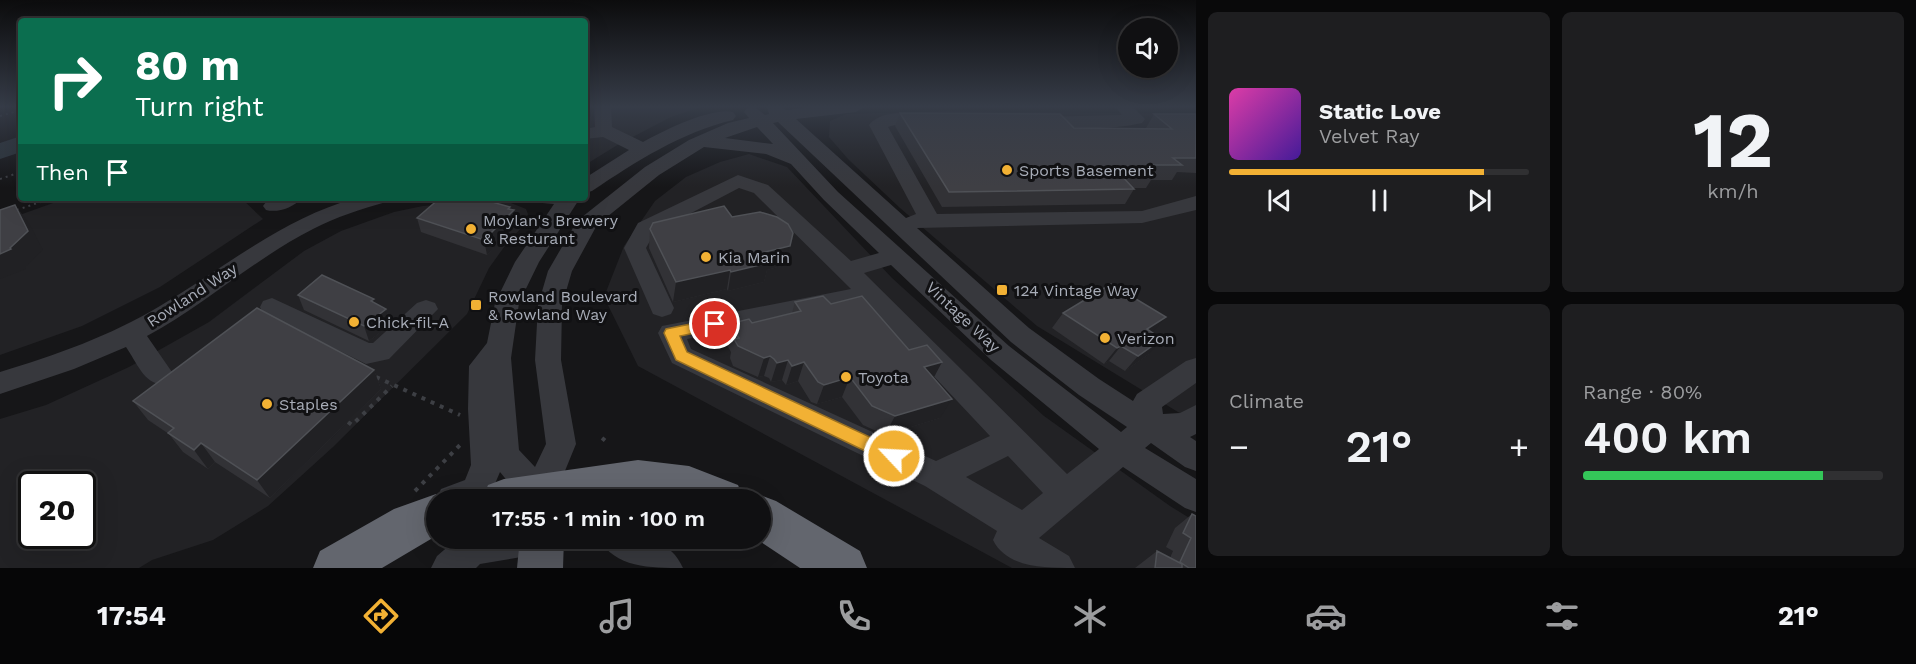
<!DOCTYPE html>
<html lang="en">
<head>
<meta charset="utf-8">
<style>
  body { margin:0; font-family:"Work Sans",sans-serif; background:#1e1e20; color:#f1f3f6; height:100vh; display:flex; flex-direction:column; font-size:22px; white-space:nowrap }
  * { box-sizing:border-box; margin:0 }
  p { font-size:20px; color:#9c9d9f }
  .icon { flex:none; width:33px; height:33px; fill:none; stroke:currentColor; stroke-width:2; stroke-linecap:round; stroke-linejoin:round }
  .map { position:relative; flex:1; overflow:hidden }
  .drawer { display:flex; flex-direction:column; gap:12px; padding:12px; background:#09090a; width:720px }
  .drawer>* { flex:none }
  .top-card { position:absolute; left:18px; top:18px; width:570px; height:183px; border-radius:6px; box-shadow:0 6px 24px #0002,0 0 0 2px #303032; background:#0b6e4f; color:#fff; overflow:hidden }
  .controls { position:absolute; left:1118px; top:18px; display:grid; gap:12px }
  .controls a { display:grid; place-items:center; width:60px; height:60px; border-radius:50%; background:#101012; box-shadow:0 6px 24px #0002,0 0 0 2px #303032; font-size:30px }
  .speed { position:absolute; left:18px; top:471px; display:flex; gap:12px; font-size:30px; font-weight:700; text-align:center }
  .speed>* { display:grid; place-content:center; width:78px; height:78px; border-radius:50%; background:#101012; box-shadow:0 6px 24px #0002,0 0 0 2px #303032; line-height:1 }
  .speed .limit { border:3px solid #111; border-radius:9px; background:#fff; color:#111 }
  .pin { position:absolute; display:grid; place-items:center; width:51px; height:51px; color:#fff; margin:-26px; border:3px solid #fff; border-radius:50%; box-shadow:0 2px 6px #0007 }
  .me { position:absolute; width:66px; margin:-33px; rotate:295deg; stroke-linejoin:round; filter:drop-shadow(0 0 4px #0008) }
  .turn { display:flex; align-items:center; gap:21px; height:126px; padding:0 18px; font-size:27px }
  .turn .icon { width:78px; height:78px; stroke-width:2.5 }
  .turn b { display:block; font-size:42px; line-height:51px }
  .then { display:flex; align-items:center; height:57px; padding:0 18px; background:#0003; gap:12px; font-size:22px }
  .big { font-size:45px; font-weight:600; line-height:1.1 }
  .drawer .widget { flex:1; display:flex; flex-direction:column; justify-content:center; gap:9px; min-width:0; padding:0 21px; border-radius:9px; background:#1e1e20 }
  .drawer .dial { align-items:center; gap:0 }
  .dial b { font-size:78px; line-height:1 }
  .song { display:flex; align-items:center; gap:18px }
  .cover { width:72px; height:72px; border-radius:9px; background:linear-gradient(135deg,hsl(320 70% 55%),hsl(260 70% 35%)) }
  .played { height:6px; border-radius:3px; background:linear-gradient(90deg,#f2b134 85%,#303032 85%) }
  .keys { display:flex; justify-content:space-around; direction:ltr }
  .heat { display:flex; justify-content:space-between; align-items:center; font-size:33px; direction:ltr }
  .charge { height:9px; border-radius:4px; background:linear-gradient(90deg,#34c759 80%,#303032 0) }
  .drawer .tiles { flex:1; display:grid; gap:12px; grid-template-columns:repeat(2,1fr) }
  .trip { position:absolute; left:426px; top:489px; width:345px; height:60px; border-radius:30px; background:#101012; box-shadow:0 6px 24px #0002,0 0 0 2px #303032; font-weight:600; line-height:60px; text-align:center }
  .menu { display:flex; height:96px; justify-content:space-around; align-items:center; background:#060607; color:#9c9d9f }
  .menu .icon { width:42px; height:42px }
  .menu .current { color:#f2b134 }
  .menu b { font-size:27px; color:#f1f3f6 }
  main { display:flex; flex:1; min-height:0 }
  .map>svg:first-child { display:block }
  .built { fill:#222225; fill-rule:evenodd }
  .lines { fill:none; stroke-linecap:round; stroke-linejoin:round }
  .river { fill:#2c353c; fill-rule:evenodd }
  .path-far1 { stroke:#3d3f44; stroke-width:2; stroke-dasharray:2 4; stroke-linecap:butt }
  .path { stroke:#3d3f44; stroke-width:4; stroke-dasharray:4 6; stroke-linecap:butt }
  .minor { fill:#37383d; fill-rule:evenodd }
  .major { fill:#53555c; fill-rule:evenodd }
  .highway { fill:#63666e; fill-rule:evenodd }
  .wall { fill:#323236 }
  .shaded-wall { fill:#212124 }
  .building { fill:#3f3f44; stroke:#4f5156; stroke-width:1.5 }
  .route { fill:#f2b134; stroke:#9d7322; stroke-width:1.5 }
  .poi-dot { fill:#f2b134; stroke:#111113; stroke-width:2 }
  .labels { text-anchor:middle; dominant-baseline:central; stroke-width:6; stroke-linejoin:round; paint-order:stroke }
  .poi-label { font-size:16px; fill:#a8adb8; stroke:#111113; text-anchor:start }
  .street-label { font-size:16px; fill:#a8adb8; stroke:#111113 }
</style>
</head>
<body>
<main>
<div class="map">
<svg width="1196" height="568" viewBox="0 0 1196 568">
  <rect width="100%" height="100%" fill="#161618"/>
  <path class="built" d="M593 107H701L671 117 619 144 585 165V117H590Z
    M946 111 1196 114V423L1037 326 900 208 848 159 829 137 830 121 846 114Z
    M749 154 787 167 892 278 1044 416 1170 506 1196 522V568H1012L638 366 604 297 624 246 655 201 686 177 720 162Z
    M67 198H241L263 219 160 287 82 326 0 355V222Z
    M463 203H511L526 209 528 214 525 224 507 243 489 268 467 314 333 447 268 506 213 540 152 560 139 568H0V419L46 405 129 367 209 322 304 251 341 231 394 212 423 206ZM32 484H82V536H32Z"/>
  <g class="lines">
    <path class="river" d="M21 136V152L0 159V143Z"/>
    <path class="path-far1" d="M0 116 21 110
      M0 179 21 172
      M17 210 52 198"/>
    <path class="path" d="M376 377 460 415
      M348 422 352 425 392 386
      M602 438 609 444
      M415 491 461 444"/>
    <path class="minor" d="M594 107H611L612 127 643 142C663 131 711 107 733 112L736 116 733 120C680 133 637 161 592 191L585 193V178L629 150 603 137 585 139V129L595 127Z
      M755 107 765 115 769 114 767 107H782L786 110 810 107H864L856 112 796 119 906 218 916 214 869 125C882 108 912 114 931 115L937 116 940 120 937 124C921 128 903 121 888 127L937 214 1142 211 1196 196V210L1142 223 917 228 1029 328 1099 379 1133 401 1137 394 1186 361 1196 358V383L1162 407 1163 414 1180 413 1196 405V434L1190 437 1196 441V471L1185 467 1151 443 1145 448 1196 479V512L1185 508 1123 467 1039 538 1069 556 1075 568C1044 568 1007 568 993 540L997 531 925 486 672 363 658 333 662 326 851 289 754 193 739 188 655 232 646 248 674 308 671 314 662 317 653 314 624 248 638 223 738 175 768 185 851 261 879 253 824 200 791 164 766 154 704 147 659 175 597 225 572 271 562 305 561 360 576 444 553 500H523L500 472 488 500H436V502V500L441 489 465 480 471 465 468 409 469 366 487 343 495 303 515 262 554 204 531 202 528 198H580L539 262 519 303 511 358 519 450 535 467 546 444 535 360 538 305 548 271 577 221 645 167 689 140 728 123 749 118 744 112 747 108ZM778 122 1011 342 1079 395 1127 427 1121 432 1009 346 838 192 773 123ZM757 127 773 144 725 138ZM891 265 991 360 1099 449 1067 474 864 273ZM865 303 990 436 936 461 691 349 687 339ZM1008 456 1043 493 1022 510 966 477Z
      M1115 107H1133L1145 119 1142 123C1109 131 1071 127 1037 127L1031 126 1028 122 1031 118 1037 117 1122 115Z
      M274 198H301C294 208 277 213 266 210L263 206 266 202Z
      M356 198H389L386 202C361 209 336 217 313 229 254 259 205 305 147 336L174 375 170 383C146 390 138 364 126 347L74 369 0 394V372C56 355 110 336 160 306 226 267 281 219 356 198Z
      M272 298 369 343H373L417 303 426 300 435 303 438 309 389 359 366 364 263 313 260 307 263 301Z
      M458 538H556L551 550 539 554 480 564 476 568H431L437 556Z
      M599 538C631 538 668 533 683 568 651 568 614 568 599 538Z"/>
    <path class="major" d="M520 538H564L563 568H517Z"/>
    <path class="highway" d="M638 460 689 466 738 485 744 500H482L488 485 504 479Z
      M436 494 451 500H436V536L382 568H313L320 551 394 509Z
      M760 495 776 501 860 551 867 568H800L755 538H760V500H747Z"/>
  </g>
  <path class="wall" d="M900 113 1074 128 1147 129 1146 128 1154 114H1196V173L1177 172 1172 180H1151L1146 188H1133L1134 189 1125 204 942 207 895 126Z
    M510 207 515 225 487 255 421 232 417 218Z
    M732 217 785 265 767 270 764 282 728 291 727 289 673 302 649 248 650 229Z
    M298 295 375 303 386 309 391 324 369 341 304 310Z
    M795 302 831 304 909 350 942 362 933 378 940 418 885 435 863 425 842 397 817 404 811 402 798 381 786 385 782 380 771 382 769 378 764 376 758 377 733 366 730 358 731 352 726 343 729 324 752 323 792 313Z
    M1063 313 1153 332H1152L1149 354 1125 371 1109 361 1104 364 1052 328Z
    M374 370 381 389 270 498 215 462 208 469 183 452 169 434 148 420 133 401Z
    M1192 514 1196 568H1135L1157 551 1170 558 1173 551 1166 547 1175 528Z"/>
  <path class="shaded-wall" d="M15 205 29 223 43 250 25 267 26 269 0 279V254Z
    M510 207V214L514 210 515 225 487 255 484 240Z
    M793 233 785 265 767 270 764 282 728 291 731 272Z
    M730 270 727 289 673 302 676 282Z
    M374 299 379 314 386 309 391 324 369 341 364 326 371 301Z
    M1166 317 1153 332 1134 345 1147 329Z
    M1162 339 1149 354 1125 371 1138 356Z
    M1121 346 1109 361 1104 364 1117 348Z
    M770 356 764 376 758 377 764 358Z
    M788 360 782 380 771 382 777 363Z
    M804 362 798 381 786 385 792 366Z
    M942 362 932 381 924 367Z
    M374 370 381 389 270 498 257 480Z
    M850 377 842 397 817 404 824 385Z
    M952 399 940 418 885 435 895 416Z
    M201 443 215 462 208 469 194 450Z"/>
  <path class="building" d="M900 113 1060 114 1074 128 1172 129 1154 114H1196V158H1173L1182 165H1147L1155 173H1119L1134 189 949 192Z
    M440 198H478L510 207 508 209 514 210 484 240 417 218Z
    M15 205 28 231 10 248 11 249 0 254V210Z
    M724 206 732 217 760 212 777 217 788 224 793 233 790 246 761 253 768 263 731 272 730 270 676 282 650 229 653 223Z
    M322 275 374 299 371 301 386 309 364 326 298 295Z
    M1111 284 1166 317 1147 329 1162 339 1138 356 1121 346 1117 348 1063 313Z
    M823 296 831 304 862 296 909 350 927 345 942 362 924 367 952 399 895 416 872 406 850 377 824 385 818 382 804 362 792 366 788 360 777 363 774 359 770 356 764 358 738 346 734 339 739 338 729 324 749 319 752 323 801 311 795 302Z
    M257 308 374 370 257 480 201 443 194 450 168 433 174 428 133 401Z
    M1192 514 1196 516V568H1189L1180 562 1191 538 1183 533Z
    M1157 551 1182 564V568H1155Z"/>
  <linearGradient id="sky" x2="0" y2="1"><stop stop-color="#0c0c0d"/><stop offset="0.57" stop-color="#363c48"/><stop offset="1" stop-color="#363c48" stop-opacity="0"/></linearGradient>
  <rect width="1196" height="187" fill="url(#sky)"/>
  <path class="route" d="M715 319 720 320 722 324 720 328 680 336 687 352 900 451 903 456 900 462 894 464 888 462 676 360 664 333 666 329Z"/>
  <g class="poi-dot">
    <circle cx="1007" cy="170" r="6"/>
    <circle cx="471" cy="229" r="6"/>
    <circle cx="706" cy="257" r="6"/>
    <rect x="996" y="284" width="12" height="12" rx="3"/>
    <rect x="470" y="299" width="12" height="12" rx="3"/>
    <circle cx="354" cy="322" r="6"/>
    <circle cx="1105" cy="338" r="6"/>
    <circle cx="846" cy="377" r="6"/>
    <circle cx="267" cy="404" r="6"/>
  </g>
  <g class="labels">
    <g class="poi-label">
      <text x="1019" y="170">Sports Basement</text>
      <text x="483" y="220">Moylan's Brewery<tspan x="483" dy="18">&amp; Resturant</tspan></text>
      <text x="718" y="257">Kia Marin</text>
      <text x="1014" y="290">124 Vintage Way</text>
      <text x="488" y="296">Rowland Boulevard<tspan x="488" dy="18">&amp; Rowland Way</tspan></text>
      <text x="366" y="322">Chick-fil-A</text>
      <text x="1117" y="338">Verizon</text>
      <text x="858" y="377">Toyota</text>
      <text x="279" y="404">Staples</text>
    </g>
    <g class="street-label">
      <text transform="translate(192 295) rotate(-33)">Rowland Way</text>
      <text transform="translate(963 317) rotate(43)">Vintage Way</text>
    </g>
  </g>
</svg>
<div class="controls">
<a><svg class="icon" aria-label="sound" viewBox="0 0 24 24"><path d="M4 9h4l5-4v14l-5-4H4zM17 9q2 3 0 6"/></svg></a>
</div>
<div class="speed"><div class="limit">20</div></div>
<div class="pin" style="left:715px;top:324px;background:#d93025"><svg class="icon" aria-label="arrive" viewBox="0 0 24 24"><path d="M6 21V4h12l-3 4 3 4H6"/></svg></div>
<svg class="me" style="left:894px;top:456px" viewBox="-20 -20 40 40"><circle r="17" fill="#f2b134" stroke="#fff" stroke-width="3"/><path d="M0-11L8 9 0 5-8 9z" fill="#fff"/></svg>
<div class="trip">17:55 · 1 min · 100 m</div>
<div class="top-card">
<div class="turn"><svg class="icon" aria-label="right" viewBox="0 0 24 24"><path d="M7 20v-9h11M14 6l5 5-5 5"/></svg><div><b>80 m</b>Turn right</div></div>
<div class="then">Then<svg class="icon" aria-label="arrive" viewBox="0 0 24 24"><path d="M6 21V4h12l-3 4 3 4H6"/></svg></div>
</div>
</div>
<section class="drawer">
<div class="tiles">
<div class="widget">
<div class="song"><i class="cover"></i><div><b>Static Love</b><p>Velvet Ray</p></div></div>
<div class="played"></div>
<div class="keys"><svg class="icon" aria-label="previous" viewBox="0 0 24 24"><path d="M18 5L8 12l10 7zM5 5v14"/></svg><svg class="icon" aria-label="pause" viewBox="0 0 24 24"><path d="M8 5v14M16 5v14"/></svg><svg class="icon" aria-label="next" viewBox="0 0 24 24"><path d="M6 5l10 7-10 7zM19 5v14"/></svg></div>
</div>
<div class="widget dial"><b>12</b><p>km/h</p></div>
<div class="widget"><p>Climate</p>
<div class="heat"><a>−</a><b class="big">21°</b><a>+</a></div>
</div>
<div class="widget"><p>Range · 80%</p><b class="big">400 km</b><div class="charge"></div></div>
</div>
</section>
</main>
<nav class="menu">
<b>17:54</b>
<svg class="icon current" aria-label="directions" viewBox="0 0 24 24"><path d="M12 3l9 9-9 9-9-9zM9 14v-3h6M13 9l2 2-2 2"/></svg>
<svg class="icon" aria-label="music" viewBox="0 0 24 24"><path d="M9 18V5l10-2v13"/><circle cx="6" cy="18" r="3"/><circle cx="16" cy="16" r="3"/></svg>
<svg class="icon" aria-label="phone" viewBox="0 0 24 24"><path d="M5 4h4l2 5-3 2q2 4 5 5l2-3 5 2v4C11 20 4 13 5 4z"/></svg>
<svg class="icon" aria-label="climate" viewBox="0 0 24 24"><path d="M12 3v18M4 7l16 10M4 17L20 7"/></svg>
<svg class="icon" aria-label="car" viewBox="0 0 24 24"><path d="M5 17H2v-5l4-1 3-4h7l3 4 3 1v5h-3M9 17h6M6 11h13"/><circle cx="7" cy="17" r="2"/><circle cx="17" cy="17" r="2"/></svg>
<svg class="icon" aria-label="filters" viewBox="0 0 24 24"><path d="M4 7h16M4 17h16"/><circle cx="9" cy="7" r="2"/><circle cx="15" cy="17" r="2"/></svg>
<b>21°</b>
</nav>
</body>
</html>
